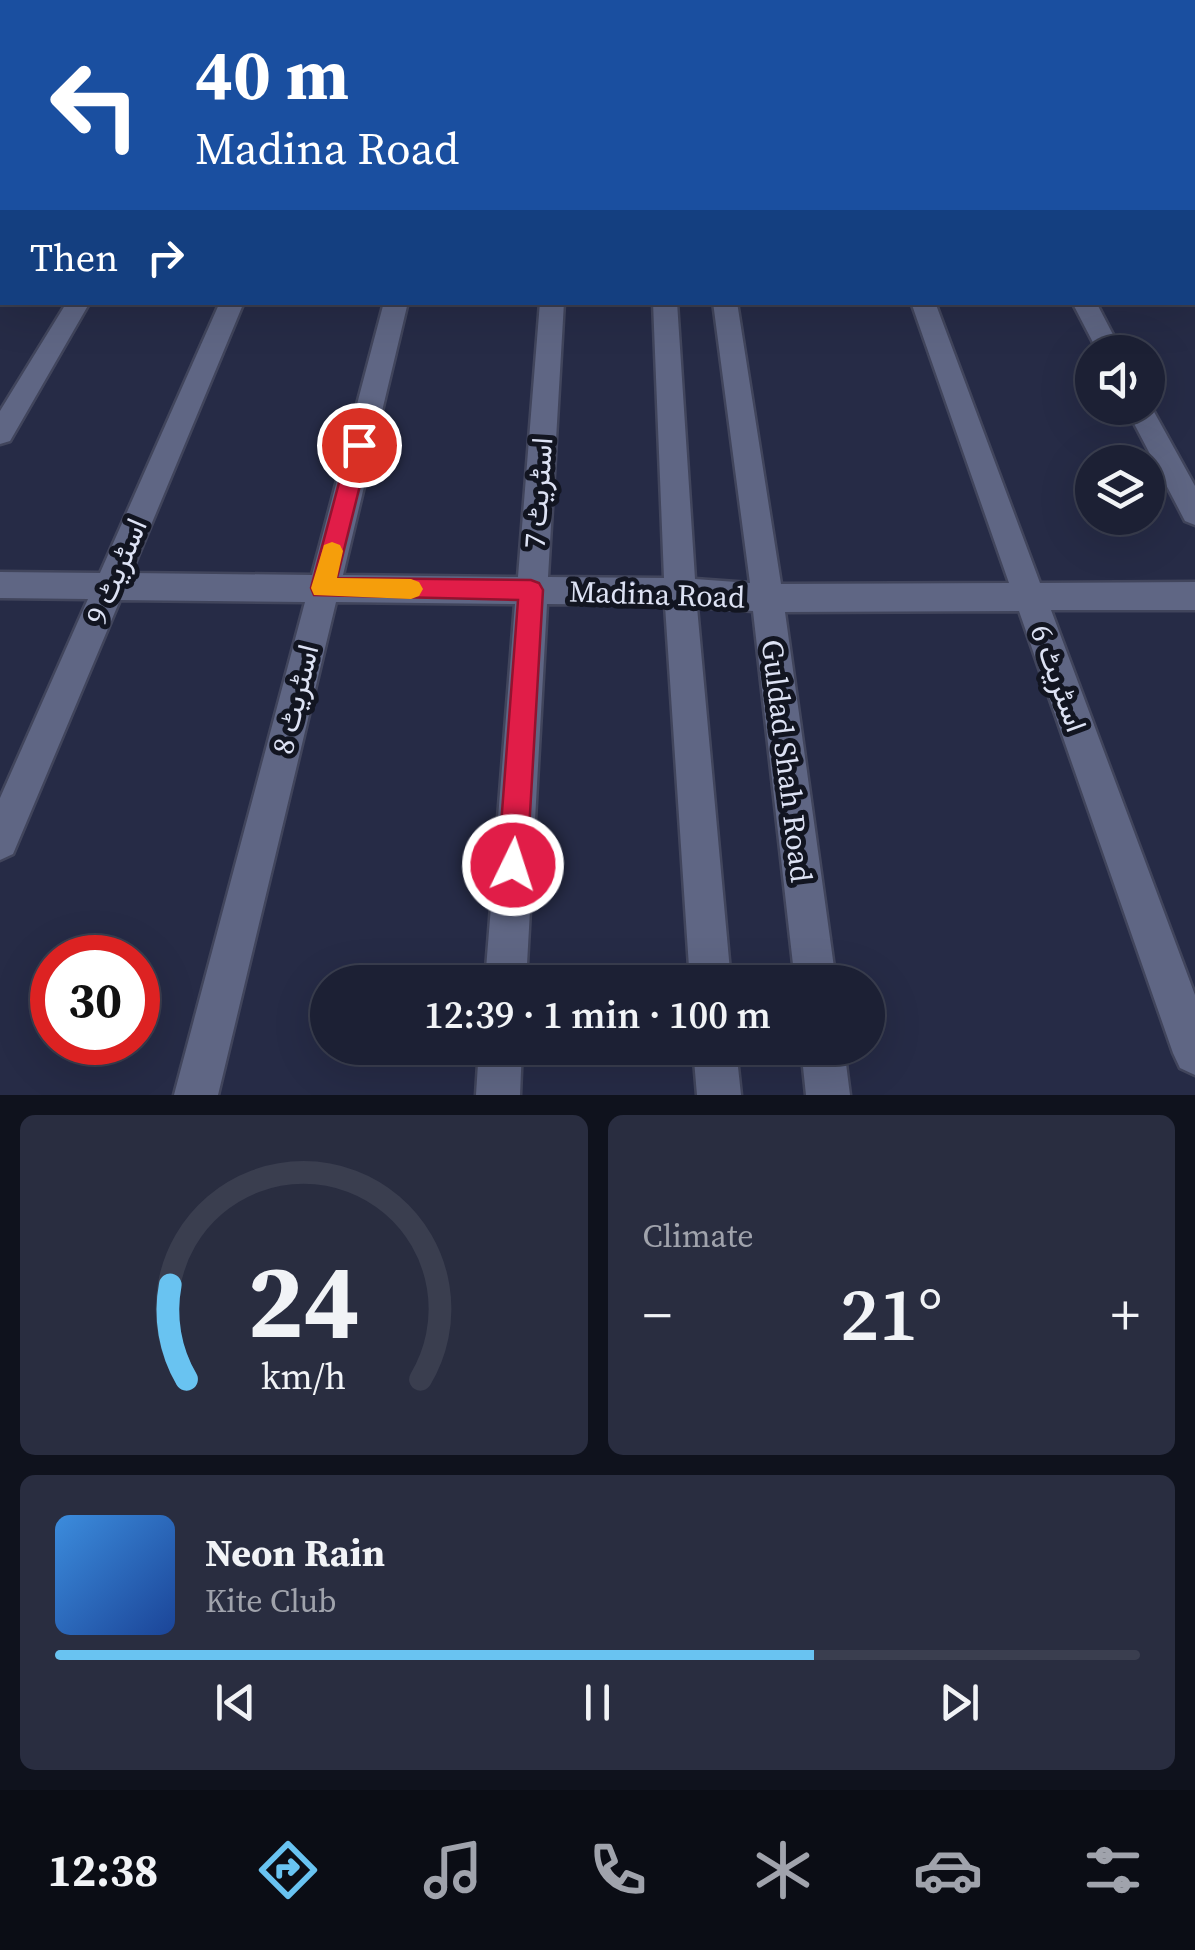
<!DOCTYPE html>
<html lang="en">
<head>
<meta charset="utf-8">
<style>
  body { margin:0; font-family:"Source Serif 4",Vazirmatn,serif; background:#292d40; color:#f1f3f6; height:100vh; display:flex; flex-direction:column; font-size:38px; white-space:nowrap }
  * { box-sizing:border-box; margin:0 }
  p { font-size:32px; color:#a0a3ac }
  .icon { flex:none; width:55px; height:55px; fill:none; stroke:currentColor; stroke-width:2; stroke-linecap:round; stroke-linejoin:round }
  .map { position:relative; height:1095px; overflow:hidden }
  .details { display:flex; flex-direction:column; gap:20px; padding:20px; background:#0f121d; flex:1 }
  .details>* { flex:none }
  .banner { position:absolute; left:0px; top:0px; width:1195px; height:305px; box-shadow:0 10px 40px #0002,0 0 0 2px #3a3e4f; background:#1a4fa0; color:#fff; overflow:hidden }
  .tools { position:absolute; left:1075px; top:335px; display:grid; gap:20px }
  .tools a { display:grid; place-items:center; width:90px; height:90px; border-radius:50%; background:#1c2034; box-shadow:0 10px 40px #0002,0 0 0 2px #3a3e4f; font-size:50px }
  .speed { position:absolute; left:30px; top:935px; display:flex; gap:20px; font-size:50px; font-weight:700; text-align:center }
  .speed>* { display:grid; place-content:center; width:130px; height:130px; border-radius:50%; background:#1c2034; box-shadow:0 10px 40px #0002,0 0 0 2px #3a3e4f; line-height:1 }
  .speed .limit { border:15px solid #d22; background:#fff; color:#111 }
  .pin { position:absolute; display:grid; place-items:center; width:85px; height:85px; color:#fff; margin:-42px; border:5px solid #fff; border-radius:50%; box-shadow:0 2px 10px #0007 }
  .me { position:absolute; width:110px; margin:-55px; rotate:4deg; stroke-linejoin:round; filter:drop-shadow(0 0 8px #0008) }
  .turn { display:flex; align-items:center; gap:35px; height:210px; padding:0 30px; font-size:45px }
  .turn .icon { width:130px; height:130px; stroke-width:2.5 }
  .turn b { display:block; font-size:70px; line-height:85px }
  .then { display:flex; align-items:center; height:95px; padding:0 30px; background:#0003; gap:20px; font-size:38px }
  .big { font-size:75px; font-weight:600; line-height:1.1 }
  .details .card { flex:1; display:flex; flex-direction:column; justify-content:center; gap:15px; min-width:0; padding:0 35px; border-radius:15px; background:#292d40 }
  .details .dial { align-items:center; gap:0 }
  .dial svg { height:260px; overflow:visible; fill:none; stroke:#3a3e4f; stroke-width:7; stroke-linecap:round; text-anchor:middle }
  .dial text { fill:#f1f3f6; stroke:none }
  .song { display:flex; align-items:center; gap:30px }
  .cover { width:120px; height:120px; border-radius:15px; background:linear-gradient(135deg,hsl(210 70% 55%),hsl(220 70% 35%)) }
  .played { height:10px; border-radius:5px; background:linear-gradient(90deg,#69c3f1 70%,#3a3e4f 70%) }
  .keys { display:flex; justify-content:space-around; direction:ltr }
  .heat { display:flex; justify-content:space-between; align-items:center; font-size:55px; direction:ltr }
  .details .tiles { flex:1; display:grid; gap:20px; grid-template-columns:1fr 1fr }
  .card:last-child { grid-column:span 2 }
  .trip { position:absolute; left:310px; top:965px; width:575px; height:100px; border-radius:50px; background:#1c2034; box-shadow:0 10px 40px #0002,0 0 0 2px #3a3e4f; font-weight:600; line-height:100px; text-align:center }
  .tab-bar { display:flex; height:160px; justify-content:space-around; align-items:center; background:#0b0d15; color:#a0a3ac }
  .tab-bar .icon { width:70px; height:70px }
  .tab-bar .on { color:#69c3f1 }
  .tab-bar b { font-size:45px; color:#f1f3f6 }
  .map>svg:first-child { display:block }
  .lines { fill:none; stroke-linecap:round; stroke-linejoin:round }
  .minor-casing { stroke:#41455c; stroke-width:5 }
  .minor { fill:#5f6684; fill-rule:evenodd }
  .route { fill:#e11d48; stroke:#92132f; stroke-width:2.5 }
  .slow { fill:#f59e0b }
  .labels { text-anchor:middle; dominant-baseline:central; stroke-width:10; stroke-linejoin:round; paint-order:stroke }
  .street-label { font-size:30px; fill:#dde2f4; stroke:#121521 }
</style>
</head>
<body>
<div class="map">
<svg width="1195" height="1095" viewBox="0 0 1195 1095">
  <rect width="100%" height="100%" fill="#262b46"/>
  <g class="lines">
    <g class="minor-casing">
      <path id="minor" d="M566 0H582V2H566Z
        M645 0H661V2H645Z
        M683 0H699L700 2H684Z
        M805 0H821L822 2H806Z
        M917 0H933L934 2H918Z
        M1028 0H1044L1045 2H1029Z
        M1122 0H1138L1140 2H1124Z
        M1192 68H1195V81H1192Z
        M1192 217H1195V234L1192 233Z
        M0 249H2V263H0Z
        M1192 253H1195V267H1192Z
        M67 302H90L10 441 0 444V411Z
        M220 302H244L131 573 312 575 384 302H408L343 575 518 577 540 302H564L548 577 664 578 653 302H677L695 579 750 583 713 302H737L781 584 1009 583 911 302H935L1040 583 1195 582V610H1051L1195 995V1075L1180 1068 1173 1053 1019 611 785 612 836 982H795L753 611 697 607 731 982H690L665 605 547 604 526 982H485L515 604 336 602 218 1095H174L305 602 120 600 13 854 0 860V798L88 599 0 598V572L100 573Z
        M1072 302H1096L1122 352H1098Z
        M1148 401 1195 486V525L1185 521 1126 408H1148Z
        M479 1048H522L520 1095H476Z
        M693 1048H736L741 1095H697Z
        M801 1048H844L850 1095H806Z"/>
    </g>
    <use href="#minor" class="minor"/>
  </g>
  <path class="route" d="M359 437 370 445 337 578 531 580 539 583 543 590 527 865 523 875 513 879 502 875 498 865 518 600 314 595 311 588 349 445Z"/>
  <path class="slow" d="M332 542 340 545 343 551 337 578 411 579 419 582 423 589 419 596 411 599 314 595 311 588 324 545Z"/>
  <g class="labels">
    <g class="street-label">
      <text transform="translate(538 493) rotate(-86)">اسٹریٹ 7</text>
      <text transform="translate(116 571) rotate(-67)">اسٹریٹ 9</text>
      <text transform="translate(657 594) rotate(2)">Madina Road</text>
      <text transform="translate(1059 678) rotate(70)">اسٹریٹ 6</text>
      <text transform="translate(295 699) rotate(-76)">اسٹریٹ 8</text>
      <text transform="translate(787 761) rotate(83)">Guldad Shah Road</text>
    </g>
  </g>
</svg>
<div class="tools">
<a><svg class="icon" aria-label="sound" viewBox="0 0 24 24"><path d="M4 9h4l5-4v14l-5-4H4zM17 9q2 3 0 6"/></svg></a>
<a><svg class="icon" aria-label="layers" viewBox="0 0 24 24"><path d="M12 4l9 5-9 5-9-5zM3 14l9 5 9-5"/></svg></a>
</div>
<div class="speed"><div class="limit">30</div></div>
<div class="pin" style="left:359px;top:445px;background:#d93025"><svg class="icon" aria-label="arrive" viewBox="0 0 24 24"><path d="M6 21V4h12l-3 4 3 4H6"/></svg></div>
<svg class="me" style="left:513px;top:865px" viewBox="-20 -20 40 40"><circle r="17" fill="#e11d48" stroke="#fff" stroke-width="3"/><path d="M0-11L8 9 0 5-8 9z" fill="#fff"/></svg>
<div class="trip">12:39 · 1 min · 100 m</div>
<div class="banner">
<div class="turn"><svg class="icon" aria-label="left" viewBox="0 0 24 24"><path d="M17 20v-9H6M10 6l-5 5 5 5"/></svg><div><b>40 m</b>Madina Road</div></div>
<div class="then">Then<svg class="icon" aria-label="right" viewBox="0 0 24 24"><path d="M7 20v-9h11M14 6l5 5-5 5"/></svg></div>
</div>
</div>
<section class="details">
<div class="tiles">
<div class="card dial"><svg viewBox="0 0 100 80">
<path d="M14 69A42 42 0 1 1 86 69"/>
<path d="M14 69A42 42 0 0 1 9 40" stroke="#69c3f1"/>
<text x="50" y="56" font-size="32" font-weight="700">24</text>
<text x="50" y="72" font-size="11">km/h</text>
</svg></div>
<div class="card"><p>Climate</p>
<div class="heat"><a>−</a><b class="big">21°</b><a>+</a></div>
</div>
<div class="card">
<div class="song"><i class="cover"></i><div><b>Neon Rain</b><p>Kite Club</p></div></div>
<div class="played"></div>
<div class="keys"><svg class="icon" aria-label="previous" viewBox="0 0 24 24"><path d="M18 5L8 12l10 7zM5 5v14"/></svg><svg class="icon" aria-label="pause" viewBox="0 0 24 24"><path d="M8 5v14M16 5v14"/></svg><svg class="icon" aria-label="next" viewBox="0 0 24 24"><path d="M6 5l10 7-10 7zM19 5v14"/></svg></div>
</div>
</div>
</section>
<nav class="tab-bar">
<b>12:38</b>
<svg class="icon on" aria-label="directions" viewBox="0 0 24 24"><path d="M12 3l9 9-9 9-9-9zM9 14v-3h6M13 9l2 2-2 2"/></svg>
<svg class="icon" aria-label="music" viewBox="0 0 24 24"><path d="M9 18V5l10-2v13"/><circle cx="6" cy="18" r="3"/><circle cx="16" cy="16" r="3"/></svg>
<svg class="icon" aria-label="phone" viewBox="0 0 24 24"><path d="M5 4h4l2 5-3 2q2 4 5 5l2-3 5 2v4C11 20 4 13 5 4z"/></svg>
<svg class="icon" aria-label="climate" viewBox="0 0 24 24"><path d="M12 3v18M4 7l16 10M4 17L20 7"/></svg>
<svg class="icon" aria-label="car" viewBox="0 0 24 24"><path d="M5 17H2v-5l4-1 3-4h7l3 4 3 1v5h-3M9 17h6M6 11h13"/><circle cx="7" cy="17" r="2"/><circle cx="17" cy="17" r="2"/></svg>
<svg class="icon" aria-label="filters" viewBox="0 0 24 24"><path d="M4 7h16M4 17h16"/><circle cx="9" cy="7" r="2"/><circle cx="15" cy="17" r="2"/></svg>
</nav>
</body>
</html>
